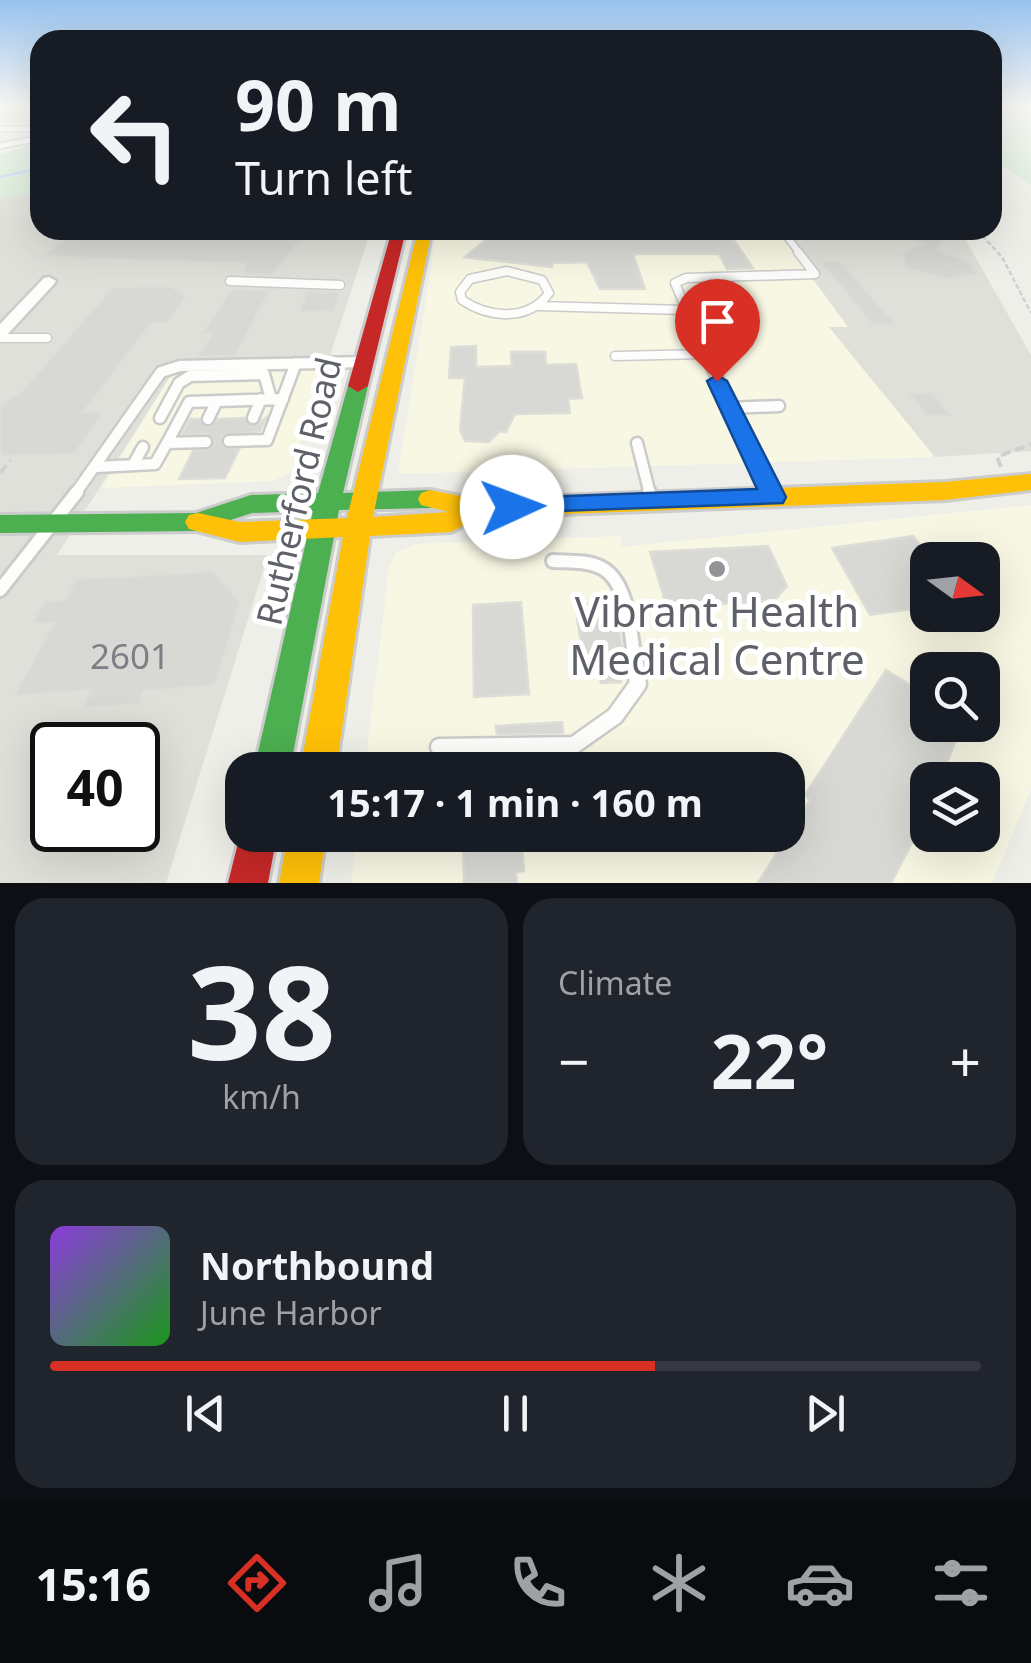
<!DOCTYPE html>
<html lang="en">
<head>
<meta charset="utf-8">
<style>
  body { margin:0; font-family:"Noto Sans",sans-serif; background:#20242c; color:#f1f3f6; height:100vh; display:flex; flex-direction:column; font-size:38px; white-space:nowrap }
  * { box-sizing:border-box; margin:0 }
  p { font-size:32px; color:#9ea1a6 }
  .icon { flex:none; width:55px; height:55px; fill:none; stroke:currentColor; stroke-width:2; stroke-linecap:round; stroke-linejoin:round }
  .map { position:relative; height:883px; overflow:hidden }
  .details { display:flex; flex-direction:column; gap:15px; padding:15px; background:#0d0f14; flex:1 }
  .details>* { flex:none }
  .guide { position:absolute; left:30px; top:30px; width:972px; height:210px; border-radius:30px; box-shadow:0 10px 40px #0002; background:#171b24; color:#f1f3f6; overflow:hidden }
  .needle { width:65px; rotate:105deg }
  .buttons { position:absolute; left:910px; top:542px; display:grid; gap:20px }
  .buttons a { display:grid; place-items:center; width:90px; height:90px; border-radius:20px; background:#171b24; box-shadow:0 10px 40px #0002; font-size:50px }
  .speed { position:absolute; left:30px; top:722px; display:flex; gap:20px; font-size:50px; font-weight:700; text-align:center }
  .speed>* { display:grid; place-content:center; width:130px; height:130px; border-radius:50%; background:#171b24; box-shadow:0 10px 40px #0002; line-height:1 }
  .speed .limit { border:5px solid #111; border-radius:15px; background:#fff; color:#111 }
  .pin { position:absolute; display:grid; place-items:center; width:85px; height:85px; color:#fff; margin:-102px -42px; border-radius:50% 50% 50% 0; rotate:-45deg; box-shadow:0 0 10px #0007 }
  .pin .icon { rotate:45deg }
  .me { position:absolute; width:110px; margin:-55px; rotate:88deg; stroke-linejoin:round; filter:drop-shadow(0 0 8px #0008) }
  .turn { display:flex; align-items:center; gap:35px; height:210px; padding:0 40px; font-size:45px }
  .turn .icon { width:130px; height:130px; stroke-width:2.5 }
  .turn b { display:block; font-size:70px; line-height:85px }
  .big { font-size:75px; font-weight:700; line-height:1.1 }
  .details .card { flex:1; display:flex; flex-direction:column; justify-content:center; gap:15px; min-width:0; padding:0 35px; border-radius:30px; background:#20242c }
  .details .dial { align-items:center; gap:0 }
  .dial b { font-size:130px; line-height:1 }
  .song { display:flex; align-items:center; gap:30px }
  .cover { width:120px; height:120px; border-radius:15px; background:linear-gradient(135deg,hsl(270 70% 55%),hsl(120 70% 35%)) }
  .played { height:10px; border-radius:5px; background:linear-gradient(90deg,#d93025 65%,#363941 65%) }
  .keys { display:flex; justify-content:space-around; direction:ltr }
  .heat { display:flex; justify-content:space-between; align-items:center; font-size:55px; direction:ltr }
  .details .tiles { flex:1; display:grid; gap:15px; grid-template-columns:1fr 1fr }
  .card:last-child { grid-column:span 2 }
  .trip { position:absolute; left:225px; top:752px; width:580px; height:100px; border-radius:30px; background:#171b24; box-shadow:0 10px 40px #0002; font-weight:700; line-height:100px; text-align:center }
  .tab-bar { display:flex; height:160px; justify-content:space-around; align-items:center; background:#090b0e; color:#9ea1a6 }
  .tab-bar .icon { width:70px; height:70px }
  .tab-bar .current { color:#d93025 }
  .tab-bar b { font-size:45px; color:#f1f3f6 }
  .map>svg:first-child { display:block }
  .commercial { fill:#f8f7e4; fill-rule:evenodd }
  .industrial { fill:#e0e0da; fill-rule:evenodd }
  .green { fill:#d7ecd7 }
  .lines { fill:none; stroke-linecap:round; stroke-linejoin:round }
  .stream { stroke:#bfd6f8; stroke-width:2.5 }
  .building { fill:#d8d8d4; stroke:#deded8; stroke-width:2.5 }
  .lane-far5-casing { stroke:#cbccca; stroke-width:8 }
  .lane-far4-casing { stroke:#cbccca; stroke-width:9 }
  .lane-far3-casing { stroke:#cbccca; stroke-width:11 }
  .lane-far2-casing { stroke:#cbccca; stroke-width:15 }
  .lane-far1-casing { stroke:#cbccca; stroke-width:18 }
  .lane-casing { stroke:#cbccca; stroke-width:21 }
  .street-casing { stroke:#cbccca; stroke-width:5 }
  .fast-casing { stroke:#cbcccb; stroke-width:6 }
  .slow-casing { stroke:#cbcccb; stroke-width:6 }
  .jam-casing { stroke:#cbcccb; stroke-width:6 }
  .path-far1 { stroke:#cdd1cf; stroke-width:2.5; stroke-dasharray:5 2.5; stroke-linecap:butt }
  .path { stroke:#cdd1cf; stroke-width:4; stroke-dasharray:10 5; stroke-linecap:butt }
  .lane-far5 { stroke:#fdfdfc; stroke-width:5 }
  .lane-far4 { stroke:#fdfdfc; stroke-width:6 }
  .lane-far3 { stroke:#fdfdfc; stroke-width:8 }
  .lane-far2 { stroke:#fdfdfc; stroke-width:10 }
  .lane-far1 { stroke:#fdfdfc; stroke-width:12 }
  .lane { stroke:#fdfdfc; stroke-width:16 }
  .street { fill:#fdfdfc; fill-rule:evenodd }
  .fast { fill:#4caf50; fill-rule:evenodd }
  .slow { fill:#ffc107; fill-rule:evenodd }
  .jam { fill:#c62828; fill-rule:evenodd }
  .route { fill:#1a73e8; stroke:#114b97; stroke-width:2.5 }
  .poi-dot { fill:#919395; stroke:#fff; stroke-width:4 }
  .labels { text-anchor:middle; dominant-baseline:central; stroke-width:10; stroke-linejoin:round; paint-order:stroke }
  .street-label { font-size:35px; fill:#5e6168; stroke:#fff }
  .near-number-label { font-size:35px; fill:#7d7f84 }
  .near-poi-label { font-size:42px; fill:#5e6168; stroke:#fff }
</style>
</head>
<body>
<div class="map">
<svg width="1031" height="883" viewBox="0 0 1031 883">
  <rect width="100%" height="100%" fill="#efefe9"/>
  <path class="commercial" d="M437 230H777L849 327 830 328 935 457 398 474Z
    M326 368 290 473 273 481 102 488 173 372Z
    M1031 505V789L992 883H351L357 835H788V770H365L389 566 397 552 417 544 622 536 621 547ZM928 560H982V615H928ZM928 670H982V725H928ZM928 780H982V835H928Z"/>
  <path class="industrial" d="M40 190V230H371L326 368 173 372 57 555H268L166 883H0V199ZM52 745H138V830H52Z
    M777 230H960L1031 355V451L935 457 829 327H848Z"/>
  <path class="green" d="M993 105 1031 108V185L993 159Z
    M40 141V190L0 199V155Z"/>
  <g class="lines">
    <path class="stream" d="M0 177 40 168"/>
  </g>
  <path class="building" d="M0 105H40V123H0Z
    M79 230H308L272 275 243 274 246 264 42 256Z
    M488 230H727L753 268 727 269 719 254H633L645 289H600L587 262 552 263V267L465 257 487 239Z
    M894 230H950L937 250 967 261 977 274 948 279 906 269 902 254 923 243 894 234Z
    M820 261H840L896 325H873Z
    M171 286 186 297 167 323H151L83 412 103 413 74 454 0 456V409L12 396H18L113 287Z
    M231 289 270 290 235 356 198 357 212 334H202Z
    M307 291 340 292 334 311 299 312Z
    M476 346V367L512 366 511 352H545L546 365 576 364 582 398 568 399 570 413 515 414 506 432 500 431 489 442 465 441 460 430 465 378H449L451 347Z
    M909 393H933L952 416H926Z
    M244 418 253 427 266 418 260 431 222 436 224 448 239 449 225 478 179 479 193 451 210 450 215 443 209 434H182L190 419H199L208 428 218 419Z
    M913 536 928 555V607L870 615 832 548Z
    M768 546 787 586 774 601 667 607 650 552Z
    M213 572 240 602 215 685 143 691 139 704 83 708 91 690 14 696 54 623 32 624 45 601 65 600 76 579Z
    M521 602 529 694 474 697 473 605Z
    M614 602 624 659 617 661 621 682 601 683 597 662 584 663 575 605Z
    M886 670 928 696V725H962L940 780H928V812L891 883H758L810 800 805 795Z
    M562 722 563 733 497 734 496 726Z
    M566 757 567 761 499 767 498 758Z
    M463 835H521L524 871 516 872 517 883H464Z"/>
  <g class="lines">
    <g class="lane-far5-casing">
      <path id="lane-far5" d="M0 129H40
        M0 146 40 138"/>
    </g>
    <g class="lane-far4-casing">
      <path id="lane-far4" d="M782 230 800 254"/>
    </g>
    <g class="lane-far3-casing">
      <path id="lane-far3" d="M507 271 542 280 549 293C528 322 489 318 462 300L460 292 470 279Z
        M230 281 340 285
        M539 306 684 310
        M697 336 741 335
        M0 338H47
        M615 356 705 354
        M708 360 675 283 686 278 815 274 798 252"/>
    </g>
    <g class="lane-far2-casing">
      <path id="lane-far2" d="M707 357 773 494
        M728 408 779 406
        M160 418 179 383 190 376 264 374 271 399
        M253 418 261 399
        M208 419 217 401
        M229 441 267 440 296 363
        M167 443 189 402 283 399
        M637 443 650 494
        M133 465 143 447
        M97 467 155 464 167 443 206 442
        M75 494 161 372 180 366 363 362"/>
    </g>
    <g class="lane-far1-casing">
      <path id="lane-far1" d="M649 492 651 500
        M553 561C568 562 587 560 602 568 630 583 631 638 635 666
        M0 590 77 492"/>
    </g>
    <g class="lane-casing">
      <path id="lane" d="M439 747 574 745 615 716 638 684 635 663"/>
    </g>
    <g class="street-casing">
      <path id="street" d="M49 277 56 281 54 284 6 336 0 338V324L44 278Z"/>
    </g>
    <g class="fast-casing">
      <path id="fast" d="M358 380 368 386 343 493 430 490 439 493 442 499 439 505 430 508 339 510 290 770H254L313 511 252 513 197 531 0 533V515L196 513 251 495 318 493 348 386Z"/>
    </g>
    <g class="slow-casing">
      <path id="slow" d="M418 230H432L373 517 449 512 421 505 418 499 421 493 430 490 475 499 945 482 1031 474V490L945 500 480 517 451 532 370 536 336 770H300L343 537 240 542 189 529 185 522 189 515 198 513 240 522 347 518Z
        M288 835H326L319 883H279Z"/>
    </g>
    <g class="jam-casing">
      <path id="jam" d="M392 230H406L368 386 358 392 348 386Z
        M242 827V835H277L268 883H228Z"/>
    </g>
    <path class="path-far1" d="M977 230 1002 257 1031 313"/>
    <path class="path" d="M1001 467 997 457 1031 444
      M0 473 11 460"/>
    <use href="#lane-far5" class="lane-far5"/>
    <use href="#lane-far4" class="lane-far4"/>
    <use href="#lane-far3" class="lane-far3"/>
    <use href="#lane-far2" class="lane-far2"/>
    <use href="#lane-far1" class="lane-far1"/>
    <use href="#lane" class="lane"/>
    <use href="#street" class="street"/>
    <use href="#fast" class="fast"/>
    <use href="#slow" class="slow"/>
    <use href="#jam" class="jam"/>
  </g>
  <linearGradient id="sky" x2="0" y2="1"><stop stop-color="#97c2ee"/><stop offset="0.46" stop-color="#f8f8f5"/><stop offset="1" stop-color="#f8f8f5" stop-opacity="0"/></linearGradient>
  <rect width="1031" height="229" fill="url(#sky)"/>
  <path class="route" d="M717 375 727 381 786 497 783 503 504 513 500 507 512 498 757 489 707 381Z"/>
  <circle class="poi-dot" cx="717" cy="569" r="10"/>
  <g class="labels">
    <g class="street-label">
      <text transform="translate(298 491) rotate(-77)">Rutherford Road</text>
    </g>
    <g class="near-number-label">
      <text x="130" y="655">2601</text>
    </g>
    <g class="near-poi-label">
      <text x="717" y="610">Vibrant Health<tspan x="717" dy="48">Medical Centre</tspan></text>
    </g>
  </g>
</svg>
<div class="buttons">
<a><svg class="needle" viewBox="-14 -14 28 28"><path d="M0-13l5 13h-10z" fill="#e53935"/><path d="M0 13l5-13h-10z" fill="#9ea1a6"/></svg></a>
<a><svg class="icon" aria-label="search" viewBox="0 0 24 24"><circle cx="10" cy="10" r="6"/><path d="M15 15l6 6"/></svg></a>
<a><svg class="icon" aria-label="layers" viewBox="0 0 24 24"><path d="M12 4l9 5-9 5-9-5zM3 14l9 5 9-5"/></svg></a>
</div>
<div class="speed"><div class="limit">40</div></div>
<div class="pin" style="left:717px;top:381px;background:#d93025"><svg class="icon" aria-label="arrive" viewBox="0 0 24 24"><path d="M6 21V4h12l-3 4 3 4H6"/></svg></div>
<svg class="me" style="left:512px;top:507px" viewBox="-20 -20 40 40"><circle r="19" fill="#fff"/><path d="M0-13L10 11 0 6-10 11z" fill="#1a73e8"/></svg>
<div class="trip">15:17 · 1 min · 160 m</div>
<div class="guide">
<div class="turn"><svg class="icon" aria-label="left" viewBox="0 0 24 24"><path d="M17 20v-9H6M10 6l-5 5 5 5"/></svg><div><b>90 m</b>Turn left</div></div>
</div>
</div>
<section class="details">
<div class="tiles">
<div class="card dial"><b>38</b><p>km/h</p></div>
<div class="card"><p>Climate</p>
<div class="heat"><a>−</a><b class="big">22°</b><a>+</a></div>
</div>
<div class="card">
<div class="song"><i class="cover"></i><div><b>Northbound</b><p>June Harbor</p></div></div>
<div class="played"></div>
<div class="keys"><svg class="icon" aria-label="previous" viewBox="0 0 24 24"><path d="M18 5L8 12l10 7zM5 5v14"/></svg><svg class="icon" aria-label="pause" viewBox="0 0 24 24"><path d="M8 5v14M16 5v14"/></svg><svg class="icon" aria-label="next" viewBox="0 0 24 24"><path d="M6 5l10 7-10 7zM19 5v14"/></svg></div>
</div>
</div>
</section>
<nav class="tab-bar">
<b>15:16</b>
<svg class="icon current" aria-label="directions" viewBox="0 0 24 24"><path d="M12 3l9 9-9 9-9-9zM9 14v-3h6M13 9l2 2-2 2"/></svg>
<svg class="icon" aria-label="music" viewBox="0 0 24 24"><path d="M9 18V5l10-2v13"/><circle cx="6" cy="18" r="3"/><circle cx="16" cy="16" r="3"/></svg>
<svg class="icon" aria-label="phone" viewBox="0 0 24 24"><path d="M5 4h4l2 5-3 2q2 4 5 5l2-3 5 2v4C11 20 4 13 5 4z"/></svg>
<svg class="icon" aria-label="climate" viewBox="0 0 24 24"><path d="M12 3v18M4 7l16 10M4 17L20 7"/></svg>
<svg class="icon" aria-label="car" viewBox="0 0 24 24"><path d="M5 17H2v-5l4-1 3-4h7l3 4 3 1v5h-3M9 17h6M6 11h13"/><circle cx="7" cy="17" r="2"/><circle cx="17" cy="17" r="2"/></svg>
<svg class="icon" aria-label="filters" viewBox="0 0 24 24"><path d="M4 7h16M4 17h16"/><circle cx="9" cy="7" r="2"/><circle cx="15" cy="17" r="2"/></svg>
</nav>
</body>
</html>
